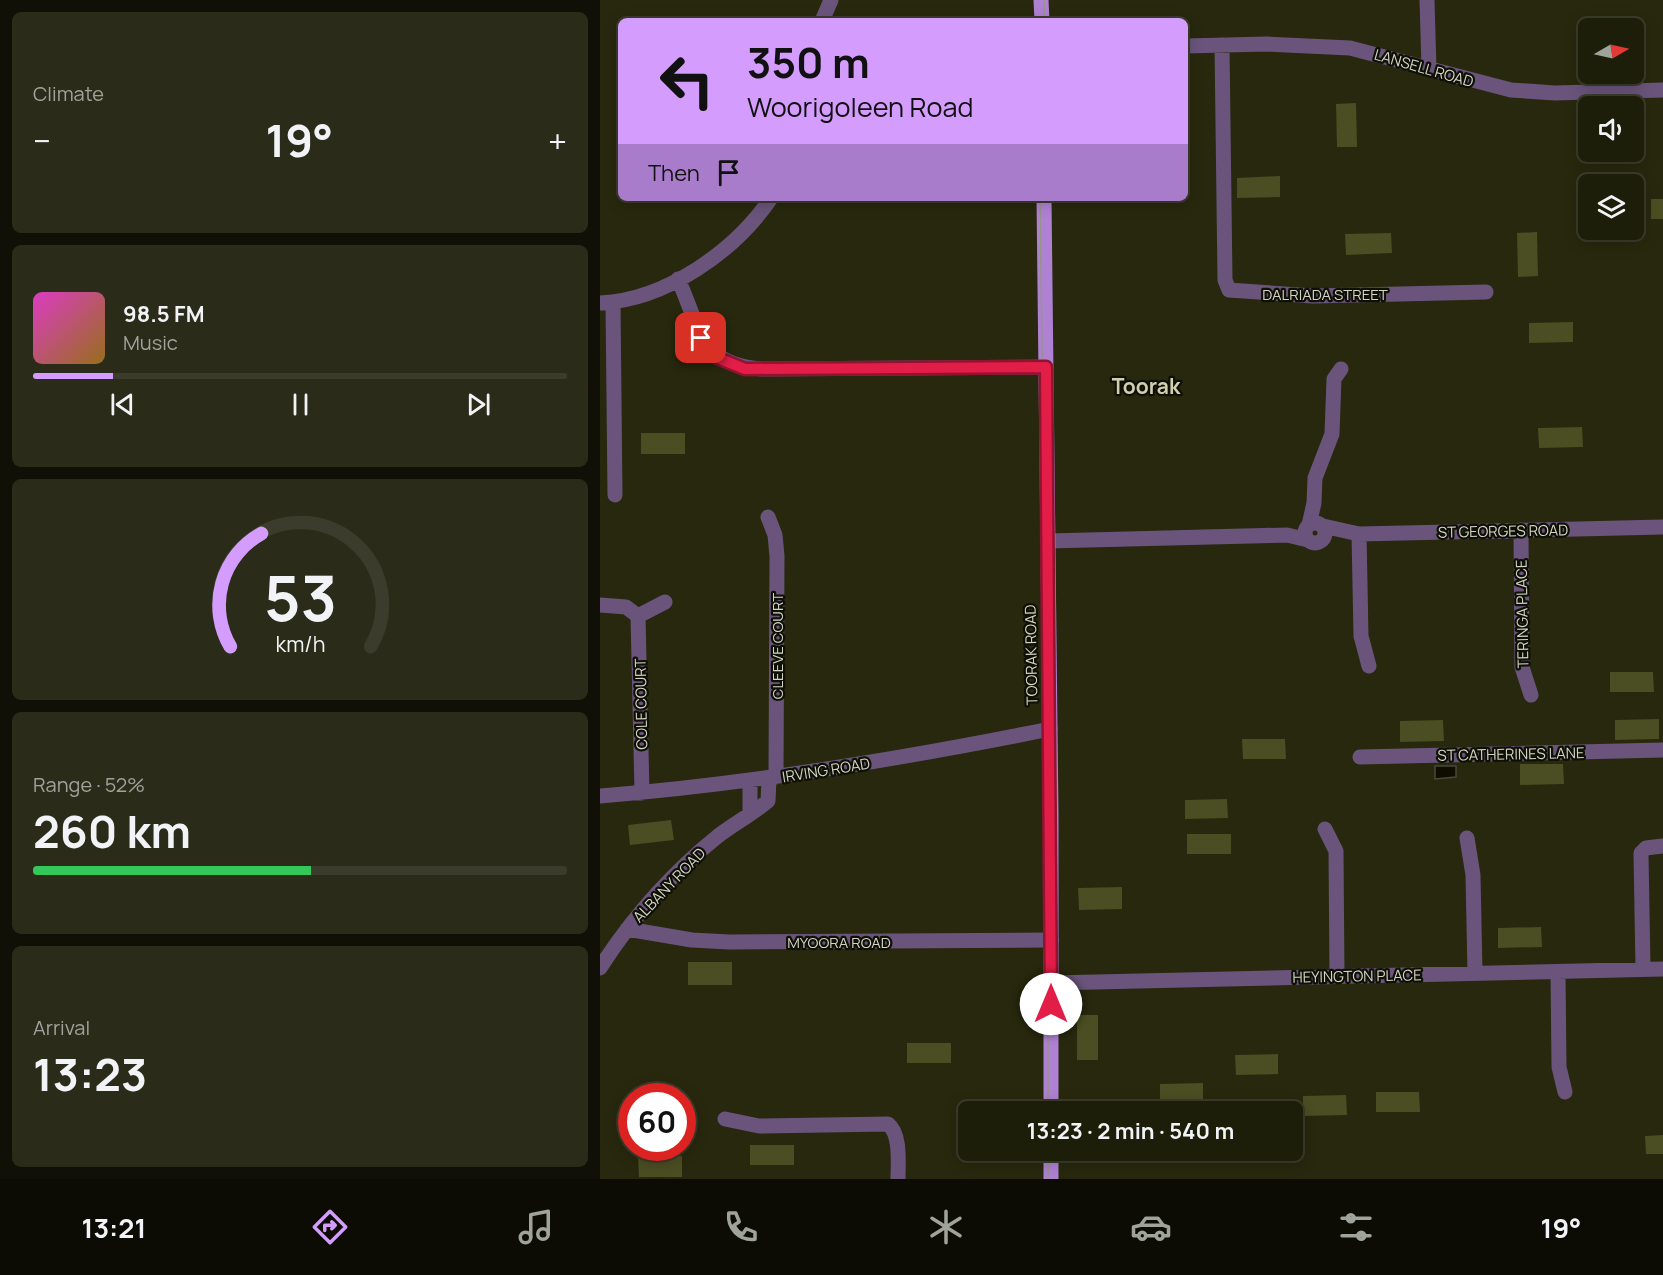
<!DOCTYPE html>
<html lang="en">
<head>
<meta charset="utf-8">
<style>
  body { margin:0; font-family:Manrope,sans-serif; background:#2a2b18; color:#f1f3f6; height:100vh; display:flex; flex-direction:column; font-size:22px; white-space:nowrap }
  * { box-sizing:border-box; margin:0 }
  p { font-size:20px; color:#a0a29c }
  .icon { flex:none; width:33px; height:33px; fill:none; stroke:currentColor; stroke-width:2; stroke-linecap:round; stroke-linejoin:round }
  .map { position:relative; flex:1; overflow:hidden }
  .details { display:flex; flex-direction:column; gap:12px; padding:12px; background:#101006; width:600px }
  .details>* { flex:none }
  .banner { position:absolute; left:18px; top:18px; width:570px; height:183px; border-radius:9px; box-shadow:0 3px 15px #0003,0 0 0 2px #3b3c2b; background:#d39cfd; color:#111; overflow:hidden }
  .needle { width:39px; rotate:81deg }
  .buttons { position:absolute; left:978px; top:18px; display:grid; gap:12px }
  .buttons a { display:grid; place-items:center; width:66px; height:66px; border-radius:9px; background:#1d1e0a; box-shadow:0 3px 15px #0003,0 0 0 2px #3b3c2b; font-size:30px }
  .speed { position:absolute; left:18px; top:1083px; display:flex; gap:12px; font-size:30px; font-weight:700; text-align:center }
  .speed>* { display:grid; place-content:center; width:78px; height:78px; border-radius:50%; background:#1d1e0a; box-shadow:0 3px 15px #0003,0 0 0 2px #3b3c2b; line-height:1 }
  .speed .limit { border:9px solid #d22; background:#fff; color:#111 }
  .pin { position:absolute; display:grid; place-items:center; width:51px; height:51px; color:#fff; margin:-26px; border-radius:12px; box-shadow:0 3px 9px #0006 }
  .me { position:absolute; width:66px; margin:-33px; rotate:0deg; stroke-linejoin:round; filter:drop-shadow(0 0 4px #0008) }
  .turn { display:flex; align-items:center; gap:21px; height:126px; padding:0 30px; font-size:27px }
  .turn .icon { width:78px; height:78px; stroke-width:2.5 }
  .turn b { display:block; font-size:42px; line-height:51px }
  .then { display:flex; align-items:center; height:57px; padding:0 30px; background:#0003; gap:12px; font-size:22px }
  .big { font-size:45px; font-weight:700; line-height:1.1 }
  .details .tile { flex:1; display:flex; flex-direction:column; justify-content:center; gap:9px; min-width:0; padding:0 21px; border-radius:9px; background:#2a2b18 }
  .details .dial { align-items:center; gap:0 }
  .dial svg { height:156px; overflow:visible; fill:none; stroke:#3b3c2b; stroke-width:7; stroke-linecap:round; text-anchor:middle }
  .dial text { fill:#f1f3f6; stroke:none }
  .song { display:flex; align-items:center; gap:18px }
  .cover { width:72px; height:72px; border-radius:9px; background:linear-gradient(135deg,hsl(310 70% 55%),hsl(40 70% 35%)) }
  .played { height:6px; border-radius:3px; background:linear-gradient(90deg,#d39cfd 15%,#3b3c2b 15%) }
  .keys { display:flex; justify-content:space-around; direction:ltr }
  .heat { display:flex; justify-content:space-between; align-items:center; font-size:33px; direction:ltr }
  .charge { height:9px; border-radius:4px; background:linear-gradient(90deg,#34c759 52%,#3b3c2b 0) }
  .trip { position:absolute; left:358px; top:1101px; width:345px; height:60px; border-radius:9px; background:#1d1e0a; box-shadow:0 3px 15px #0003,0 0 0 2px #3b3c2b; font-weight:700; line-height:60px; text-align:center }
  .tab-bar { display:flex; height:96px; justify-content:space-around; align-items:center; background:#0c0c04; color:#a0a29c }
  .tab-bar .icon { width:42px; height:42px }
  .tab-bar .on { color:#d39cfd }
  .tab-bar b { font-size:27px; color:#f1f3f6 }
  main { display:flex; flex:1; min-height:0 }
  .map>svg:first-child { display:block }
  .green { fill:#4b4d22 }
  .water { fill:#0e0e00; stroke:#49493b; stroke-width:1.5 }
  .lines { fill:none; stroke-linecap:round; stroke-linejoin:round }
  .minor { stroke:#6a547c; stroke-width:15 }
  .major { stroke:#af81d3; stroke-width:15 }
  .tram { stroke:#959682; stroke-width:1.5 }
  .route-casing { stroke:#92132f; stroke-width:15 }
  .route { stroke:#e11d48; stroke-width:10 }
  .labels { text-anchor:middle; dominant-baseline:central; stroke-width:4.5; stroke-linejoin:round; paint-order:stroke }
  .street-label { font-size:15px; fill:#d3d4c5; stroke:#0f1005 }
  .district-label { font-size:21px; font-weight:bold; fill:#cdcfaf; stroke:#0f1005 }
</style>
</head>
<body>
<main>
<section class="details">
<div class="tile"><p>Climate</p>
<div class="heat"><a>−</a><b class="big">19°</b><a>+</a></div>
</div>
<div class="tile">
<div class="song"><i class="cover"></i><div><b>98.5 FM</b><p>Music</p></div></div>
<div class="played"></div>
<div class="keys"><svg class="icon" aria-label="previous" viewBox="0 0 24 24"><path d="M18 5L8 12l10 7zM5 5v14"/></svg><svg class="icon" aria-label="pause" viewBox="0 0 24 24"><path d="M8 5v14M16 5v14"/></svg><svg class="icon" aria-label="next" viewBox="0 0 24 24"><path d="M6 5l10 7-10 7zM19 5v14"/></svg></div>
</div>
<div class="tile dial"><svg viewBox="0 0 100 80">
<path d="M14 69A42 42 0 1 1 86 69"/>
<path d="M14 69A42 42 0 0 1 30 11" stroke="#d39cfd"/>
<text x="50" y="56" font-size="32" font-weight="700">53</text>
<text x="50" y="72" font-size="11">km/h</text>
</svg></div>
<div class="tile"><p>Range · 52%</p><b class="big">260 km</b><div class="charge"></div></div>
<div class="tile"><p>Arrival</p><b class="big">13:23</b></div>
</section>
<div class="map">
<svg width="1063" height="1179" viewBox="0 0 1063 1179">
  <rect width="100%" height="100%" fill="#27280d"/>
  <path class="green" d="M756 103 757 147H737L736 104Z
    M680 176V197L637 198V178Z
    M1051 199H1063V219H1051Z
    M937 232 938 276 918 277 917 233Z
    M791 233 792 253 746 255 745 234Z
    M973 322V342L929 343V323Z
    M982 427 983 447 939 448 938 428Z
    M41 433H85V454H41Z
    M1010 672H1053L1054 692H1010Z
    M1059 719V739L1015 740V720Z
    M843 720 844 741 800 742V721Z
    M642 739H685L686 759H643Z
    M920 764H963L964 784 920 785Z
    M627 799 628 818 585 819V800Z
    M71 820 74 840 30 845 28 825Z
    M587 834H631V854H587Z
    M522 887V909L479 910 478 888Z
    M941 927 942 947 898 948V928Z
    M88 962H132V985H88Z
    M477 1015H498V1060H477Z
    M307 1043H351V1063H307Z
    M678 1054V1074L636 1075 635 1055Z
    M603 1083V1103L560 1104V1084Z
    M776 1092H819L820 1112H776Z
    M746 1095 747 1115 703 1116V1096Z
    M1063 1135V1154H1046L1045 1136Z
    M150 1145H194V1165H150Z
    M82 1156V1177H39L38 1157Z"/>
  <path class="water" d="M835 766H856V777L835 779Z"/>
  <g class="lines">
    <path class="minor" d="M827 0 829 69
      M222 21 231 0
      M622 45 625 280 629 290 713 296 886 292
      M585 46 667 44 750 48 911 90 955 93 1063 90
      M78 279C100 327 100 366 162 369L446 367
      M13 302 15 495
      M0 303C66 300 135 251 171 198
      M168 517 175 535 177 556 176 777
      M705 533a10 10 0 1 1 20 0a10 10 0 1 1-20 0Z
      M709 525 714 503 715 478 732 434 734 379 741 369
      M723 526 759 534 1063 527
      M921 530 922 667 931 695
      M759 534 761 636 769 666
      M448 541 687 535 708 540
      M0 605 26 607 38 616
      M760 757 1063 750
      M150 781V813
      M42 793 38 616 65 602
      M0 796C152 784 301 759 450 729
      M725 829 736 851 737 976
      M867 838 873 875 875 973
      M27 929 92 940 129 942 451 940
      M0 968C32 918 72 873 118 836 134 824 152 814 168 801L169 778
      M1043 969 1041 853 1046 848 1063 846
      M958 972 959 1067 965 1092
      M451 983 1063 969
      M125 1119 159 1126 288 1124C301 1134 298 1163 298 1179"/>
    <path class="major" d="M441 0 442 21
      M444 198 451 816V1112
      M451 1150V1179"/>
    <path class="tram" d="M444 0V21
      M440 198 447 729 448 1112
      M448 1150V1179"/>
  </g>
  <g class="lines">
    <g class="route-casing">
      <path id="route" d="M101 338 118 358 145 369 446 367 451 1004"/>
    </g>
    <use href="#route" class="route"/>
  </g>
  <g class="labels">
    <g class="street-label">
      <text transform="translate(824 68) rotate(16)">LANSELL ROAD</text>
      <text x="725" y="294">DALRIADA STREET</text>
      <text transform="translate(903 531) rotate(-1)">ST GEORGES ROAD</text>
      <text transform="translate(922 614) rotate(-91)">TERINGA PLACE</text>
      <text transform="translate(177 646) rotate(-90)">CLEEVE COURT</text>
      <text transform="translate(431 655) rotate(-91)">TOORAK ROAD</text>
      <text transform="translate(41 704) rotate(-91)">COLE COURT</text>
      <text transform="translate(911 754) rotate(-1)">ST CATHERINES LANE</text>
      <text transform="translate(226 770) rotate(-9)">IRVING ROAD</text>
      <text transform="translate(69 885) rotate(-46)">ALBANY ROAD</text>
      <text x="239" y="942">MYOORA ROAD</text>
      <text transform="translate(757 976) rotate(-1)">HEYINGTON PLACE</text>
    </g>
    <g class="district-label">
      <text x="546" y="386">Toorak</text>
    </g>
  </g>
</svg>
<div class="buttons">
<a><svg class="needle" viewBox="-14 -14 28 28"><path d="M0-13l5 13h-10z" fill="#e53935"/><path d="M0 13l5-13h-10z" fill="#a0a29c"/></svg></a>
<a><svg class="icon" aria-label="sound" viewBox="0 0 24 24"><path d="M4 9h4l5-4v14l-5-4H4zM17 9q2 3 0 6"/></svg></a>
<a><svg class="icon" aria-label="layers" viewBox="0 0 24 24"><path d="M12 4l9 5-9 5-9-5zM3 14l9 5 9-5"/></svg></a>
</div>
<div class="speed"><div class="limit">60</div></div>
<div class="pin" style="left:101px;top:338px;background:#d93025"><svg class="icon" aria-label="arrive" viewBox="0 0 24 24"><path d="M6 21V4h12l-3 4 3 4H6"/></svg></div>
<svg class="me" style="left:451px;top:1004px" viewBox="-20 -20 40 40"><circle r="19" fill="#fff"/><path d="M0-13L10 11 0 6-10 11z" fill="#e11d48"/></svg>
<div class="trip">13:23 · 2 min · 540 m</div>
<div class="banner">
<div class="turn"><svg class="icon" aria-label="left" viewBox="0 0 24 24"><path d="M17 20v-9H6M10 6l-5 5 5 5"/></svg><div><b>350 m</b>Woorigoleen Road</div></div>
<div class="then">Then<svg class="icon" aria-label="arrive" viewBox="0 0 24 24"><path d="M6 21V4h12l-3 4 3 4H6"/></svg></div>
</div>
</div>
</main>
<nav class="tab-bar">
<b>13:21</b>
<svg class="icon on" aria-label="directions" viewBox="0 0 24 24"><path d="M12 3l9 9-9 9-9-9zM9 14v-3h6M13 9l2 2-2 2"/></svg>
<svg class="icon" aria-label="music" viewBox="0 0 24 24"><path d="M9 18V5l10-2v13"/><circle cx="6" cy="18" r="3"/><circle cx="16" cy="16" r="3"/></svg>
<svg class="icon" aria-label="phone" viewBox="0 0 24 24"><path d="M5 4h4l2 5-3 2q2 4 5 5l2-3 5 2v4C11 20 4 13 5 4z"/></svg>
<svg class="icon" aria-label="climate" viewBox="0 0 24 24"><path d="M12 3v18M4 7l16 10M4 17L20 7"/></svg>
<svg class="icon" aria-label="car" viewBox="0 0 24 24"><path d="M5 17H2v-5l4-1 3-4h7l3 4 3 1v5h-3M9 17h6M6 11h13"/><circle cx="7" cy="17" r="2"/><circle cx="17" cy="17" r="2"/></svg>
<svg class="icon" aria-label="filters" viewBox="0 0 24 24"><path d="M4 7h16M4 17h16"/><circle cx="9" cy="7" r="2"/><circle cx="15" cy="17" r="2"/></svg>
<b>19°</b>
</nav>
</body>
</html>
